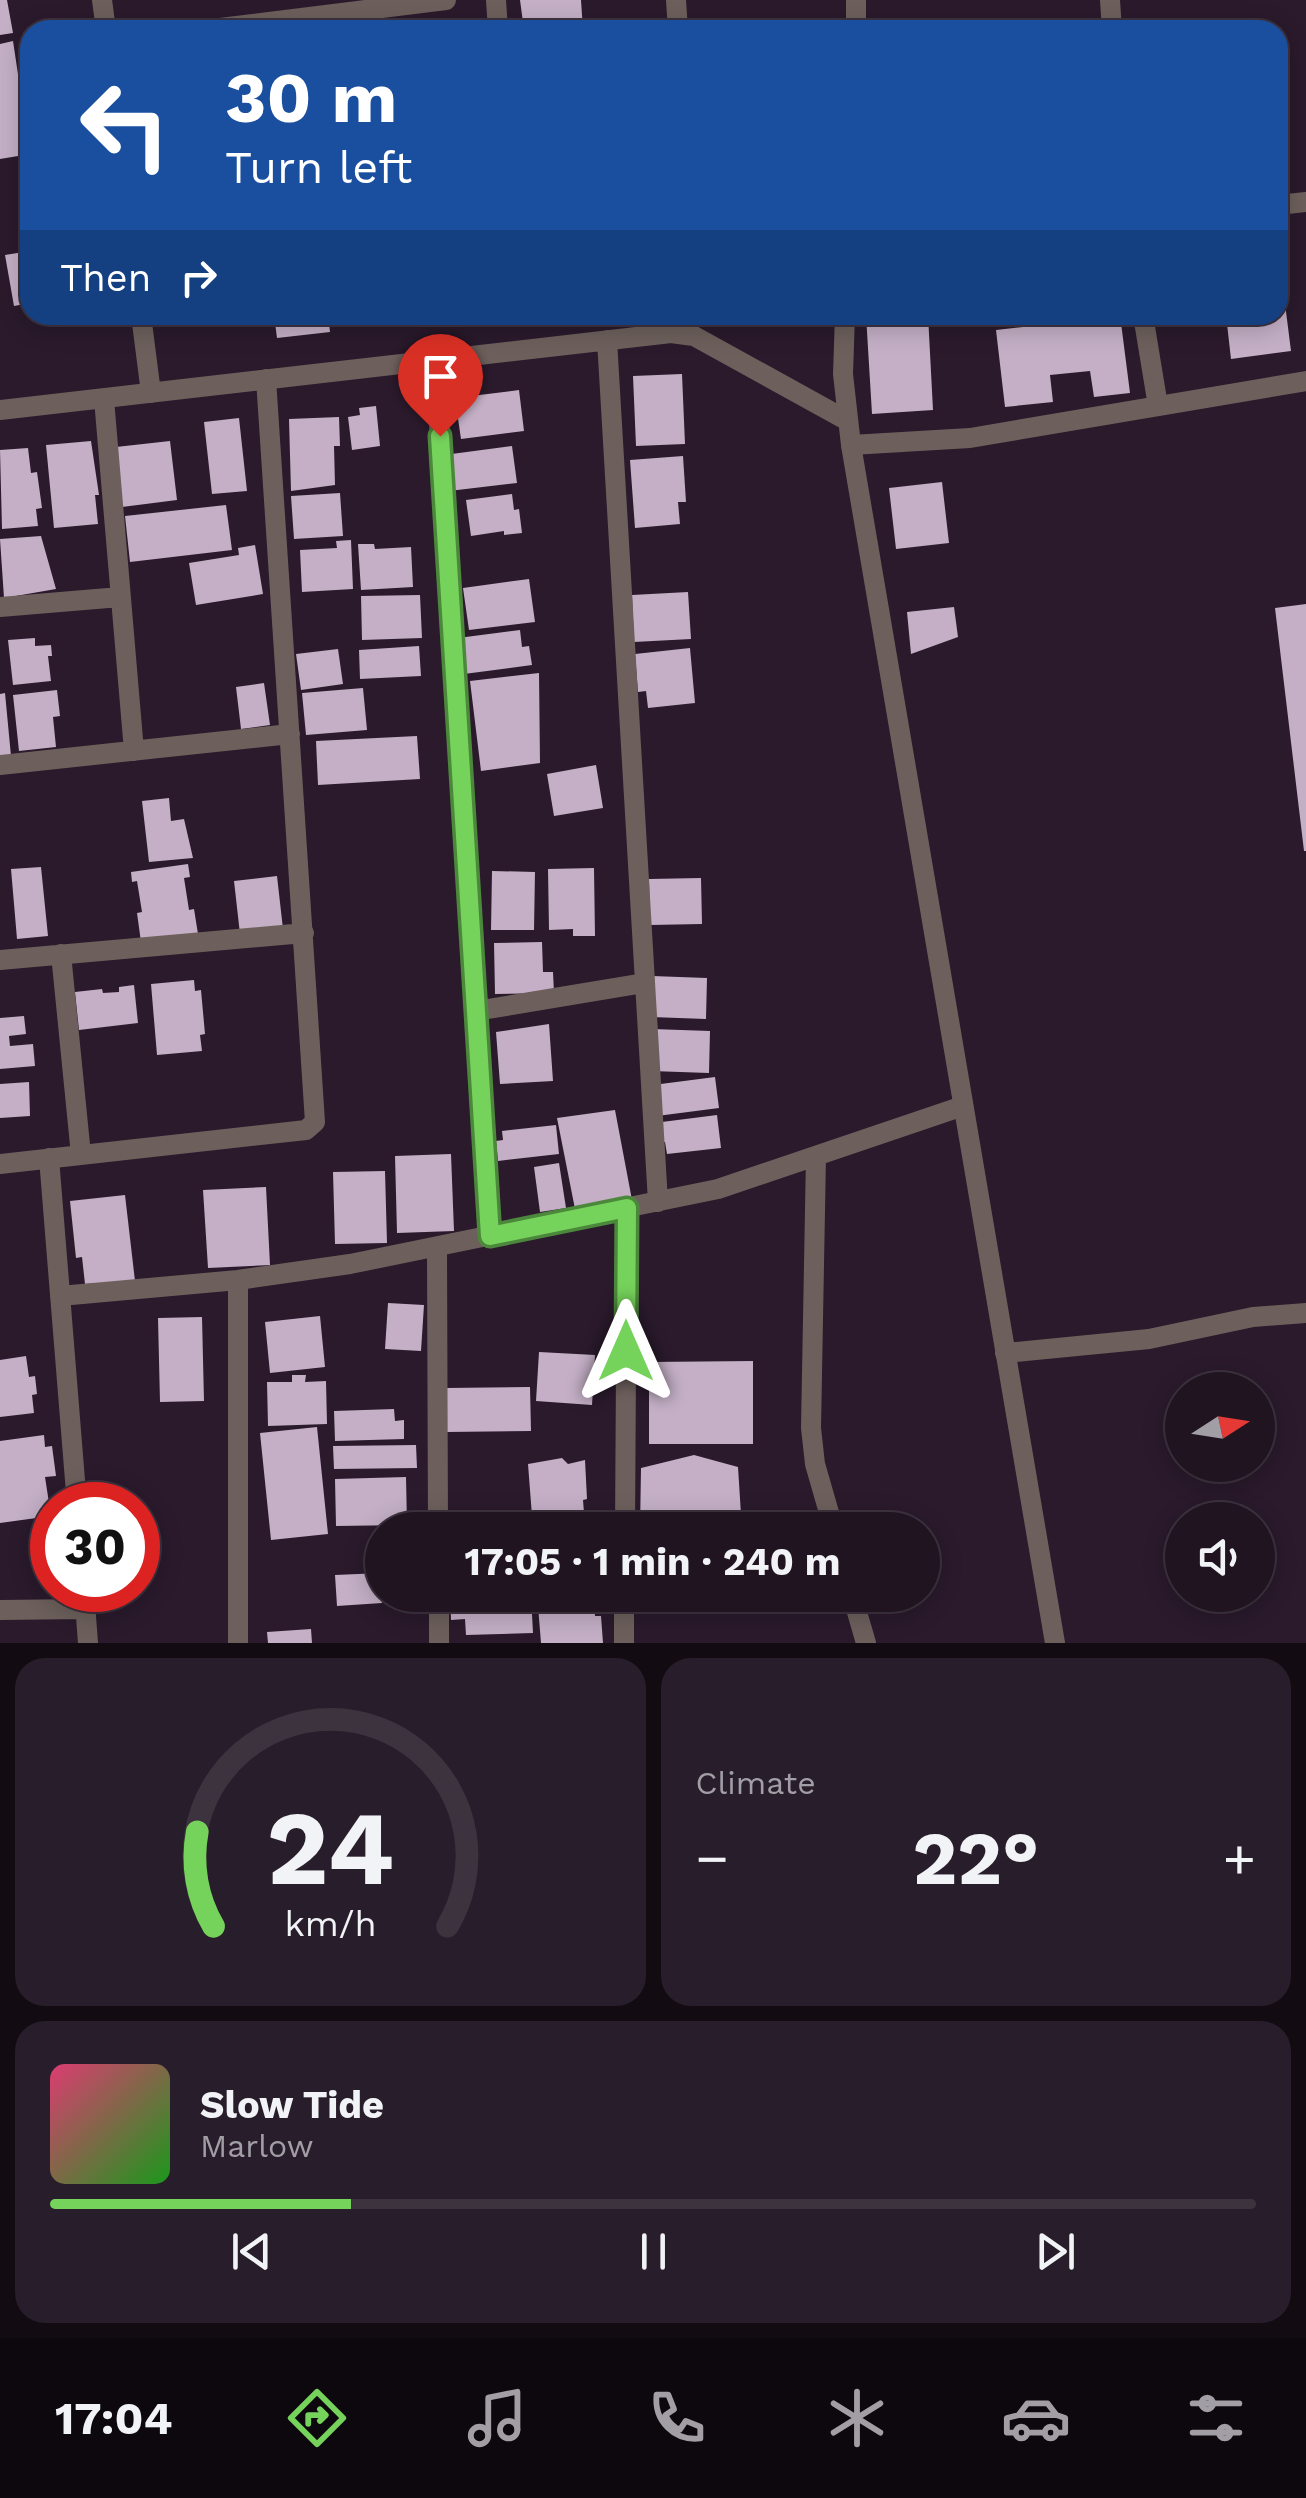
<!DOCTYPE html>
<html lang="en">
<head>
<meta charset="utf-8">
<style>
  body { margin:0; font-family:"Work Sans",sans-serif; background:#281d2a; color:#f1f3f6; height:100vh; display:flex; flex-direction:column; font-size:38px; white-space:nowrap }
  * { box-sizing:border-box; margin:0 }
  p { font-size:32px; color:#a29ea5 }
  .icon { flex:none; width:55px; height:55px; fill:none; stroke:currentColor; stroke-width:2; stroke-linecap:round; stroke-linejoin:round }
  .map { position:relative; height:1643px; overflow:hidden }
  .details { display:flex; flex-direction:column; gap:15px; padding:15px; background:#120b12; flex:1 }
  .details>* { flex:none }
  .top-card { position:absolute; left:20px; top:20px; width:1268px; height:305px; border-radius:30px; box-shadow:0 5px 25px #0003,0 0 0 2px #3d333f; background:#1a4fa0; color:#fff; overflow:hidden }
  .needle { width:65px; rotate:78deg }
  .buttons { position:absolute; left:1165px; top:1372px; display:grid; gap:20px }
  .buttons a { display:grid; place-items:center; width:110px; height:110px; border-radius:50%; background:#201421; box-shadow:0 5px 25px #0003,0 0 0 2px #3d333f; font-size:50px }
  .speed { position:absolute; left:30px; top:1482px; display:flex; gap:20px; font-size:50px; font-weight:700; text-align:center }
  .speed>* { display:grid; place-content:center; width:130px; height:130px; border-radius:50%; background:#201421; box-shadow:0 5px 25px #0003,0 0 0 2px #3d333f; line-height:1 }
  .speed .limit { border:15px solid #d22; background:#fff; color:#111 }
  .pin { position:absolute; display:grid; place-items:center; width:85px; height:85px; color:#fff; margin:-102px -42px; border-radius:50% 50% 50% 0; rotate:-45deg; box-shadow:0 0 10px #0007 }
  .pin .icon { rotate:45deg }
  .me { position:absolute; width:110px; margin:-55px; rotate:0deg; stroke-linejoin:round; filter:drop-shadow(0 0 8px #0008) }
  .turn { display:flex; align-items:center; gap:35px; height:210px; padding:0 40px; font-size:45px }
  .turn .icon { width:130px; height:130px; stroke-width:2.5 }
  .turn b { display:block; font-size:70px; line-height:85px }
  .then { display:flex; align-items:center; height:95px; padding:0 40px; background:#0003; gap:20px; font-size:38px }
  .big { font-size:75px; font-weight:700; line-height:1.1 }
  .details .card { flex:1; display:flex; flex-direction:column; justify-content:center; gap:15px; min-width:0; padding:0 35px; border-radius:30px; background:#281d2a }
  .details .dial { align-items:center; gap:0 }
  .dial svg { height:260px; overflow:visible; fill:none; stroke:#3d333f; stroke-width:7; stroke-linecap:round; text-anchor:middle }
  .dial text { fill:#f1f3f6; stroke:none }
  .song { display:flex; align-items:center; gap:30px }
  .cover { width:120px; height:120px; border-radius:15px; background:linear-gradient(135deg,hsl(340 70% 55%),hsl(120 70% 35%)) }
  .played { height:10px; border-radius:5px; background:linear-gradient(90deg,#75d25b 25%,#3d333f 25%) }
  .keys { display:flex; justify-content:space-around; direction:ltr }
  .heat { display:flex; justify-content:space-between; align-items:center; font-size:55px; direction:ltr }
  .details .tiles { flex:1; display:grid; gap:15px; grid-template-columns:1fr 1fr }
  .card:last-child { grid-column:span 2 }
  .trip { position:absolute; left:365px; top:1512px; width:575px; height:100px; border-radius:50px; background:#201421; box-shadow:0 5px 25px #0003,0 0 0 2px #3d333f; font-weight:700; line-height:100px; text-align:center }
  .menu { display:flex; height:160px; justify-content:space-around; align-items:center; background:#0d080d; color:#a29ea5 }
  .menu .icon { width:70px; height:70px }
  .menu .active { color:#75d25b }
  .menu b { font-size:45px; color:#f1f3f6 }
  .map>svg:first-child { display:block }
  .building { fill:#c4afc6 }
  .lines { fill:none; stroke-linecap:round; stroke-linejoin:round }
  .minor { stroke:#6d605c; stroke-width:20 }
  .tertiary { stroke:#6d605c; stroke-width:20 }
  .route-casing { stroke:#4c883b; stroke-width:25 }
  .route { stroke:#75d25b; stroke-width:18 }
</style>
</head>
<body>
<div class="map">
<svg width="1306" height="1643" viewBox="0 0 1306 1643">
  <rect width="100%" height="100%" fill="#2a1a2c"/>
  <path class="building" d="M0 0H7L13 33 0 35Z
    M520 0H581L583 30H524Z
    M13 41 30 154 0 159V44Z
    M30 251V303L14 306 5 255Z
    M1278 288H1283L1291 351 1231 359 1226 315H1278Z
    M274 315H328L330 332 277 338Z
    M866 315H928L933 410 872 414Z
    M1031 315H1120L1130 393 1094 397 1090 371 1050 375 1053 402 1005 407 996 330 1033 326Z
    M682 374 685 444 636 446 633 376Z
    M519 390 524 431 461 439 455 398Z
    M376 406 380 446 352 450 348 417 360 415 359 408Z
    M339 417 340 446H334L335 485 291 491 289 419Z
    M239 418 247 491 212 494 204 422Z
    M91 441 99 495H95L98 524 54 528 46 445Z
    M170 441 177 500 122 507 116 447Z
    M512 446 517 483 449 491 444 455Z
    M28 448 31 473 37 472 42 508 36 509 38 526 2 529 0 450Z
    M683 456 686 502H678L680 524 635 528 630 460Z
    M942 482 949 543 896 549 889 488Z
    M340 493 343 536 294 539 291 496Z
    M512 494 514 510 519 509 522 533 504 535V531L471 536 466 500Z
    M226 505 232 550 130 562 125 516Z
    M41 536 56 589 4 598 0 539Z
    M351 540 353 589 302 592 300 550 337 548 336 541Z
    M358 544H374L375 549 411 547 413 587 361 590Z
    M255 545 263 594 196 605 189 563 239 555 238 548Z
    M529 579 535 622 469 630 463 588Z
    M688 592 691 639 634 642 632 595Z
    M420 595 422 638 362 640 361 596Z
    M1306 604V851H1304L1275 608Z
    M954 607 958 637 911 654 907 612Z
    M520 630 522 647 529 646 532 665 464 674 458 638Z
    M35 638V646L51 645 52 656H48L51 681 13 685 8 640Z
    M419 646 421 676 360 679 359 650Z
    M690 648 695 703 648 708 646 691 638 692 635 654Z
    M338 649 343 684 301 690 296 654Z
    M539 673 540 763 481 771 470 681Z
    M264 683 270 725 241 729 236 687Z
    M363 688 367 730 306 735 302 693Z
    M57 690 60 716 53 717 56 747 19 751 13 695Z
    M5 693 11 756 0 757V694Z
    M417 736 420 779 318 785 316 741Z
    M596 765 603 808 554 816 547 774Z
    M169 798 171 821 184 819 193 858 149 862 142 801Z
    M188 864 190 877 184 878 189 910 194 909 198 934 141 942 137 913 142 912 137 881 132 882 131 872Z
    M41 867 48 936 17 939 11 869Z
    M594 868 595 936H573V929L549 930 548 869Z
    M492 871 535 872 534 930H491Z
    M277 876 283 929 240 934 234 881Z
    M701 878 702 924 650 925 649 879Z
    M542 942 543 972H553L554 993 495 994 494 943Z
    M652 976 707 978 706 1019 651 1017Z
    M194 980 195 991 201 990 205 1034 200 1035 202 1051 157 1055 151 984Z
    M134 985 138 1023 79 1030 75 992 102 989 103 993 119 992V987Z
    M24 1016 26 1034 9 1036 10 1046 33 1044 35 1066 0 1069V1018Z
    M549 1024 553 1081 500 1084 496 1032Z
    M652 1029 710 1031 709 1073 651 1071Z
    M715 1077 719 1108 657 1116 653 1085Z
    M29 1082 30 1116 0 1118V1084Z
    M615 1110 632 1200 575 1209 557 1118Z
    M717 1115 721 1148 667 1154 665 1142 656 1143 654 1123Z
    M556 1125 559 1154 498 1161 496 1141 503 1140 502 1131Z
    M451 1154 454 1231 397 1233 395 1156Z
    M559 1163 566 1208 540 1212 534 1167Z
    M385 1171 387 1243 335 1244 333 1172Z
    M266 1187 270 1265 208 1268 203 1190Z
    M125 1195 135 1281 85 1284 82 1257 76 1258 70 1201Z
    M388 1303 424 1305 421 1351 385 1349Z
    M320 1316 325 1367 270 1373 265 1322Z
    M202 1317 204 1401 160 1402 158 1318Z
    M539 1352 595 1355 592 1405 536 1401Z
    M26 1356 29 1377 35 1376 37 1394 32 1395 34 1413 0 1417V1360Z
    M753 1361V1444H649V1362Z
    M292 1375H306L305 1382 326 1381 327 1424 268 1426 267 1382H292Z
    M530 1387 531 1431 446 1432V1388Z
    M394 1409 395 1421 404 1420V1439L335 1441 334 1411Z
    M317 1427 328 1534 271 1540 260 1433Z
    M44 1435 45 1447 52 1446 56 1476 45 1477 51 1516 0 1523V1441Z
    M416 1445 417 1468 334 1469 333 1446Z
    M694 1455 738 1467 742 1530H640L641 1468Z
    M562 1458 568 1464 585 1460 587 1499 583 1500 584 1513 532 1516 528 1464Z
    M406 1477 407 1525 336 1526 335 1479Z
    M381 1573 382 1603 337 1606 335 1575Z
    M450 1595H531L533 1633 466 1635 465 1619 451 1620Z
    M594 1603 595 1616H601L603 1643H541L538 1606Z
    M311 1629 312 1643H268L267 1632Z"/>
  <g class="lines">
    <path class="minor" d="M102 0 106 30
      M496 0 498 30
      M676 0 678 30
      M1110 0 1112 30
      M204 30 446 0
      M1278 205 1306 202
      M141 315 151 393
      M1143 315 1158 406
      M607 340 658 1202
      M435 360 490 1236
      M104 399 134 751
      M0 410 671 333 694 336 848 421
      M851 445 970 438 1306 381
      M0 607 120 597
      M0 765 290 734
      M61 954 81 1155
      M0 960 304 933
      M476 1011 644 983
      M816 1156 811 1428 815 1464 834 1530
      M49 1158 77 1505
      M0 1164 306 1130 315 1122 266 379
      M437 1247 438 1530
      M238 1280V1643
      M60 1296 238 1280 350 1264 718 1189 963 1106
      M1005 1353 1149 1339 1253 1317 1306 1313
      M625 1530 627 1208
      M84 1590 88 1643
      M439 1595V1643
      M852 1595 866 1643
      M0 1610 85 1609
      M624 1643V1595"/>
    <path class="tertiary" d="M856 0V30
      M845 315 843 374 851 445 1055 1643"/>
  </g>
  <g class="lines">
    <g class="route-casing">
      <path id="route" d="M440 436 490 1236 627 1208 626 1351"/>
    </g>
    <use href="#route" class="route"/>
  </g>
</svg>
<div class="buttons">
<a><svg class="needle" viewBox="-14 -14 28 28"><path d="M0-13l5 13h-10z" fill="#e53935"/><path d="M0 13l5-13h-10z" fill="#a29ea5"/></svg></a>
<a><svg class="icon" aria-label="sound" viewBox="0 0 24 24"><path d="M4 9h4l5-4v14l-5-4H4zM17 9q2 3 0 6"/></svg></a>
</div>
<div class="speed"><div class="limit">30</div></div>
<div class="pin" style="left:440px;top:436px;background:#d93025"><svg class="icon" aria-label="arrive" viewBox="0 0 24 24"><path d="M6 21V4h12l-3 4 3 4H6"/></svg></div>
<svg class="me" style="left:626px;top:1351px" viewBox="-20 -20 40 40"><path d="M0-17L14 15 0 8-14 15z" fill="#75d25b" stroke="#fff" stroke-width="4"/></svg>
<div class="trip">17:05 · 1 min · 240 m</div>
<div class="top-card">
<div class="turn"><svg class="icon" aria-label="left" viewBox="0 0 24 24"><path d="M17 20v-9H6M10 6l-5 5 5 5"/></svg><div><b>30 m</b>Turn left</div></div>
<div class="then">Then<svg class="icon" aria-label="right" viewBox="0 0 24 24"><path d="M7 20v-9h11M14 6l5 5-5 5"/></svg></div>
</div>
</div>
<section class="details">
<div class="tiles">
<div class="card dial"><svg viewBox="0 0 100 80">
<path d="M14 69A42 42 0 1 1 86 69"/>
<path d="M14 69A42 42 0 0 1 9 40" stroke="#75d25b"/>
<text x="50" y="56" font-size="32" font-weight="700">24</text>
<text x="50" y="72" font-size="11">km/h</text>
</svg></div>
<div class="card"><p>Climate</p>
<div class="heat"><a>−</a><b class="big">22°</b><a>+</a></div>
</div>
<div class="card">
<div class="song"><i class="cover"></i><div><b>Slow Tide</b><p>Marlow</p></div></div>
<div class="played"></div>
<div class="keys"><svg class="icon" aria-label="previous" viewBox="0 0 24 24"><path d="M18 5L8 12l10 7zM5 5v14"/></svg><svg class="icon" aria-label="pause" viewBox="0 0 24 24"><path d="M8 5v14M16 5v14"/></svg><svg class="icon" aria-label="next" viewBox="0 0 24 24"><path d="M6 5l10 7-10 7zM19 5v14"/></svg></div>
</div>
</div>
</section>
<nav class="menu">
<b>17:04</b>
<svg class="icon active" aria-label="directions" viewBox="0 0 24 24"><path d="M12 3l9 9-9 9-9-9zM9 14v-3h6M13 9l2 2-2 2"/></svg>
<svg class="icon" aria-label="music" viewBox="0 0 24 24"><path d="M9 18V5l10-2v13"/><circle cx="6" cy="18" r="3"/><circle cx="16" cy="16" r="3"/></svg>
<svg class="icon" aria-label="phone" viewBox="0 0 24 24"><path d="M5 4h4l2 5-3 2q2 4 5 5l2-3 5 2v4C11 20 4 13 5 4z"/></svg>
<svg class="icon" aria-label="climate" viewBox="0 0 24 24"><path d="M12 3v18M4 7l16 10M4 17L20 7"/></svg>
<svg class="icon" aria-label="car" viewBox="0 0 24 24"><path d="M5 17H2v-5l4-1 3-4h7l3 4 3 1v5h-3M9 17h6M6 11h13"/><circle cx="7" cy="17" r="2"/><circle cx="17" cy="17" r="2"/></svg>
<svg class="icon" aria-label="filters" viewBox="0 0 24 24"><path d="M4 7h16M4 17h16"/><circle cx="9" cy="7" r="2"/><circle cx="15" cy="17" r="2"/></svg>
</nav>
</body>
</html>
